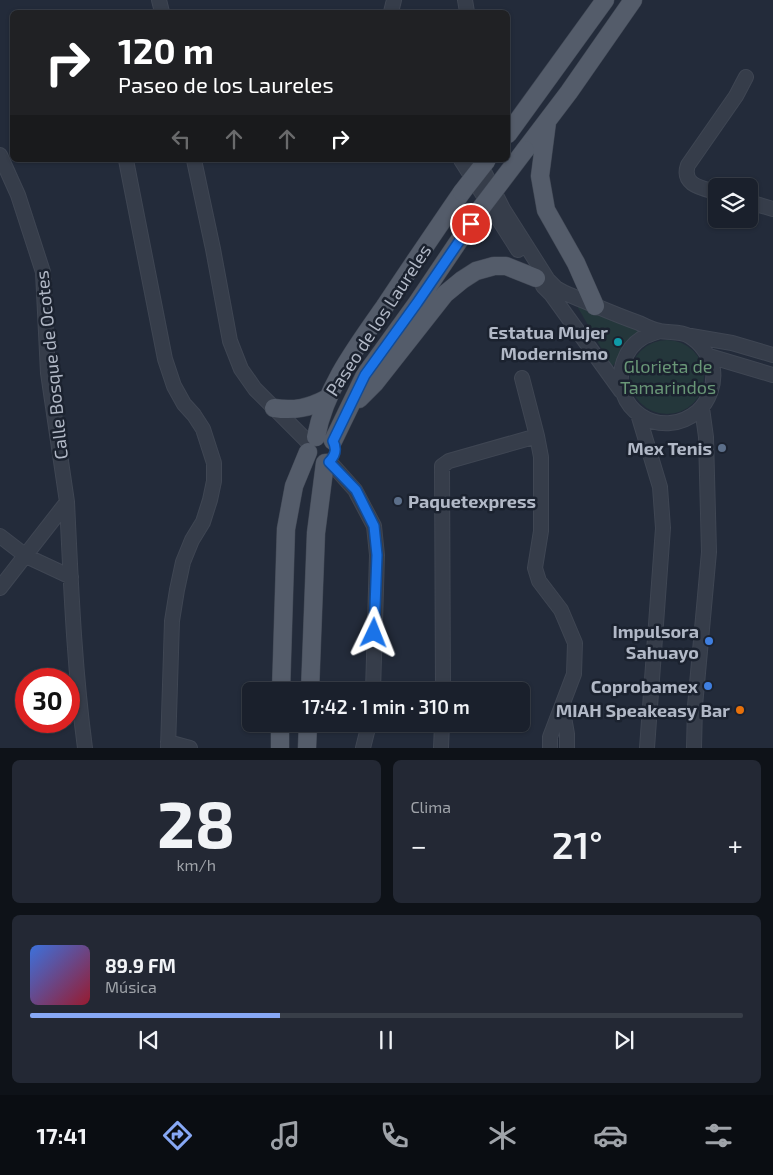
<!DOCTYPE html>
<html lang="es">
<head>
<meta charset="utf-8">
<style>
  body { margin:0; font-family:"Exo 2",sans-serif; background:#232834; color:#f1f3f6; height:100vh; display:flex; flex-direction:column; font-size:19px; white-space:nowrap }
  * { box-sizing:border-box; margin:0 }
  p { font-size:16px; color:#9fa3a9 }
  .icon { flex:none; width:28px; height:28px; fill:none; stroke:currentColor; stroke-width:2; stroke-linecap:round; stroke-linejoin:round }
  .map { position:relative; height:748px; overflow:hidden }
  .side { display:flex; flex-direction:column; gap:12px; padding:12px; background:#0e1218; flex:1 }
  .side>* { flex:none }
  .top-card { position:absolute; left:10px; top:10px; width:500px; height:152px; border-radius:8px; box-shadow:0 1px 4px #0004,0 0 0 1px #383e48; background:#202124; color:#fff; overflow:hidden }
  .fabs { position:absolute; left:708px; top:178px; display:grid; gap:10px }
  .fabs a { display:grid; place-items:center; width:50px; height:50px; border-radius:8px; background:#1a202c; box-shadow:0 1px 4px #0004,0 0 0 1px #383e48; font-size:25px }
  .speed { position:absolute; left:15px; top:668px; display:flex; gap:10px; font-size:25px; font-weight:700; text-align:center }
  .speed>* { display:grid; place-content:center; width:65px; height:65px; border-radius:50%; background:#1a202c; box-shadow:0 1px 4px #0004,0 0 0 1px #383e48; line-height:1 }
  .speed .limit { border:8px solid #d22; background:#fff; color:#111 }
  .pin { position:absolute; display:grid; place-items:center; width:42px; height:42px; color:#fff; margin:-21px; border:2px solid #fff; border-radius:50%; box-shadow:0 1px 5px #0007 }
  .me { position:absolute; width:55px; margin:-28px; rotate:2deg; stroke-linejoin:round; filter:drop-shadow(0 0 4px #0008) }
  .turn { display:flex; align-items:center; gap:18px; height:105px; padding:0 25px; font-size:22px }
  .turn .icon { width:65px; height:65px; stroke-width:2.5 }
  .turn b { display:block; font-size:35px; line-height:42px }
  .lanes { display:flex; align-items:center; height:48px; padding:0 25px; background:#0003; justify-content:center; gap:25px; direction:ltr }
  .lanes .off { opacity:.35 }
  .big { font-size:38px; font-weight:600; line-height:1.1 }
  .side .widget { flex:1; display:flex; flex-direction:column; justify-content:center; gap:8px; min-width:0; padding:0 18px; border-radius:8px; background:#232834 }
  .side .dial { align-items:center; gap:0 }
  .dial b { font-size:65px; line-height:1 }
  .song { display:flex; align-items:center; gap:15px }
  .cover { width:60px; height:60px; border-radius:8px; background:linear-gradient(135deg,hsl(220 70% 55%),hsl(350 70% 35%)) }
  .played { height:5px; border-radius:2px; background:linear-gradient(90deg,#87a8f5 35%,#383e48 35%) }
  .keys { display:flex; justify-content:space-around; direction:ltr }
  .heat { display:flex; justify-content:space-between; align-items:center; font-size:28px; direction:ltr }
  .side .tiles { flex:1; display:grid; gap:12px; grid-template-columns:1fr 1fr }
  .widget:last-child { grid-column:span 2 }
  .trip { position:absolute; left:242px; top:682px; width:288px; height:50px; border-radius:8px; background:#1a202c; box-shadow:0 1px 4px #0004,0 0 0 1px #383e48; font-weight:600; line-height:50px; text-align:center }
  .tab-bar { display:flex; height:80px; justify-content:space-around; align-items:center; background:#0a0d12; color:#9fa3a9 }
  .tab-bar .icon { width:35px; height:35px }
  .tab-bar .on { color:#87a8f5 }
  .tab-bar b { font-size:22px; color:#f1f3f6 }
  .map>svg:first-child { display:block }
  .green { fill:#24373b }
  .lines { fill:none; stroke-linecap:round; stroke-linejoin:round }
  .minor-casing { stroke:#3f4653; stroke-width:16 }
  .major-casing { stroke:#3f4653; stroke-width:19 }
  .minor { stroke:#363d4a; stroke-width:14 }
  .major { stroke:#545c6a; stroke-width:18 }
  .major-bridge-casing { stroke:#3f4653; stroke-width:19; stroke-linecap:butt }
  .major-bridge { stroke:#545c6a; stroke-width:18 }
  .route-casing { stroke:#114b97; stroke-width:12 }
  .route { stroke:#1a73e8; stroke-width:9 }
  .culture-dot { fill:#0f9aa8; stroke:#1b222f; stroke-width:2 }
  .service-dot { fill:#5c6f8a; stroke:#1b222f; stroke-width:2 }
  .shop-dot { fill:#3f7fe0; stroke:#1b222f; stroke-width:2 }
  .food-dot { fill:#e8710a; stroke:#1b222f; stroke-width:2 }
  .labels { text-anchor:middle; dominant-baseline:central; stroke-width:5; stroke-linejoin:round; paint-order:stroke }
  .street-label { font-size:18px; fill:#b1b8c6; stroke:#1b222f }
  .poi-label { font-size:18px; font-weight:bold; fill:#b1b8c6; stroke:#1b222f; text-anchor:end }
  .park-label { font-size:18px; fill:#699777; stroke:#1b222f }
</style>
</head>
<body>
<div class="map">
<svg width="773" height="748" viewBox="0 0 773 748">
  <rect width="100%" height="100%" fill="#232b3a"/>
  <path class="green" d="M573 299 640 330 612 367Z
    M630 377a37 37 0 1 1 74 0a37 37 0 1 1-74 0Z"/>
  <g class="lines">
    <g class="minor-casing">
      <path id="minor" d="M159 0 162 12
        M465 0 467 12
        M391 12 394 0
        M0 155 18 195 43 272 48 373 67 502 0 588
        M126 160 165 359 174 386 184 404 194 415 203 429 214 463V481L210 500 203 522 192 540 183 562 177 590 172 621 168 748
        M194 160 213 249 230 341 241 369 255 389 309 443
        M461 160 518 250
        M478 160 503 209 548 280 556 288 565 293C589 303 613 314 639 323 645 326 653 330 660 331 670 333 680 331 689 336 701 343 710 356 713 370 715 384 709 401 698 411 661 443 607 408 624 361 627 352 634 343 642 338 647 335 654 333 660 331
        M716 192C702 188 681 185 688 165L736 96 746 77
        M749 202 773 209
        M543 286 551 294 621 391
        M691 336 732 343 773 355
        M709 356 773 375
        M522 378 537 436 541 457V531L535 568 539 581 561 610 575 643 574 674 550 737V748
        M638 414 660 487 663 528 647 748
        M329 461 355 490 374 526 377 555 373 691
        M67 502C71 584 74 666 85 748
        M0 536 26 556 71 577
        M443 691 442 466 449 461 537 436
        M562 706 567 734V748
        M168 742 190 748
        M363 748 369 724
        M441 748 442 724
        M694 748 695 706 709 552 706 437 702 408"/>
    </g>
    <g class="major-casing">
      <path id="major" d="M547 122 540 176 546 210 576 263 595 306
        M508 134 605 0
        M525 150 569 92 633 0
        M359 399 375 383 445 294 462 280 476 271 494 266H506L536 278
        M274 408C294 411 309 408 326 399
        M316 437C325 388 357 346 385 306 410 268 436 230 462 192
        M333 441 365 375 417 303 481 208
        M281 691 286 529 294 486 308 452
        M310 691 316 533 325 463
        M280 748V724
        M307 748 308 724"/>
    </g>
    <use href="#minor" class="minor"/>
    <use href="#major" class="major"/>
    <g class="major-bridge-casing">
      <path id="major-bridge" d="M462 192 487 160
        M481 208 525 150"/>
    </g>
    <use href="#major-bridge" class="major-bridge"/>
  </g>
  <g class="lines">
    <g class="route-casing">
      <path id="route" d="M374 633 377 555 374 526 356 490 329 462C336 455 337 449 333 441L365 375 417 303 471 224"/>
    </g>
    <use href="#route" class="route"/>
  </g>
  <circle class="culture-dot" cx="618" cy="342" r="5"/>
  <g class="service-dot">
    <circle cx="722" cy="448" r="5"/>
    <circle cx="398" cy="501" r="5"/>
  </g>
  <g class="shop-dot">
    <circle cx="709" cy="641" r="5"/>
    <circle cx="708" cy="686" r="5"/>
  </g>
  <circle class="food-dot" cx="740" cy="710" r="5"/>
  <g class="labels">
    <g class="street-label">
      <text transform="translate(378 320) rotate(-57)">Paseo de los Laureles</text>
      <text transform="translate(51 365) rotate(-96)">Calle Bosque de Ocotes</text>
    </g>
    <g class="poi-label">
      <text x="608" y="332">Estatua Mujer<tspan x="608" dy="21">Modernismo</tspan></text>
      <text x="712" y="448">Mex Tenis</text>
      <text x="408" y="501" text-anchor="start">Paquetexpress</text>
      <text x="699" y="631">Impulsora<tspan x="699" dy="21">Sahuayo</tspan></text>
      <text x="698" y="686">Coprobamex</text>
      <text x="730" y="710">MIAH Speakeasy Bar</text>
    </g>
    <g class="park-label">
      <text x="668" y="366">Glorieta de<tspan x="668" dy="21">Tamarindos</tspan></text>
    </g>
  </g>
</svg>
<div class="fabs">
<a><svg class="icon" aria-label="layers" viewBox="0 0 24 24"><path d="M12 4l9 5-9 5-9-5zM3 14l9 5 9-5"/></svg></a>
</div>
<div class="speed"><div class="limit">30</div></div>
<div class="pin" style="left:471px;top:224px;background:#d93025"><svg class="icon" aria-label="arrive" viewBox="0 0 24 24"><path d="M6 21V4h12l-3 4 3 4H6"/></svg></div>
<svg class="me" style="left:374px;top:633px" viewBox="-20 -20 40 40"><path d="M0-17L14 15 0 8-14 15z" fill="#1a73e8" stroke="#fff" stroke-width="4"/></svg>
<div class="trip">17:42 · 1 min · 310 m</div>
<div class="top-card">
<div class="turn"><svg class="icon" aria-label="right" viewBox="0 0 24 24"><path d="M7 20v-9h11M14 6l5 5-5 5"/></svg><div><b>120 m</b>Paseo de los Laureles</div></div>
<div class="lanes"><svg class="icon off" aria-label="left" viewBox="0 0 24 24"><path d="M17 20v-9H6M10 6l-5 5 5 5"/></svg><svg class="icon off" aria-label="ahead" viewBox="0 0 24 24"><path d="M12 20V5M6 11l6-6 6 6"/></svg><svg class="icon off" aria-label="ahead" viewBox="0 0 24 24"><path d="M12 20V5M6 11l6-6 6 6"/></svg><svg class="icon" aria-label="right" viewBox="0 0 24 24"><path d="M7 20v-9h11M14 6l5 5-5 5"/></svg></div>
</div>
</div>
<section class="side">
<div class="tiles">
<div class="widget dial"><b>28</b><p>km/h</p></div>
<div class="widget"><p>Clima</p>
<div class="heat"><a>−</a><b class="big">21°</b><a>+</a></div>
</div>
<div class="widget">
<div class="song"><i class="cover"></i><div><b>89.9 FM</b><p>Música</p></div></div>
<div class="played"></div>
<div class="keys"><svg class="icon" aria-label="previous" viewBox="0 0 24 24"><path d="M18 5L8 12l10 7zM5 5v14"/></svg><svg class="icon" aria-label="pause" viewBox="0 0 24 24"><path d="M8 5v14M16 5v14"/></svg><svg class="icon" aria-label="next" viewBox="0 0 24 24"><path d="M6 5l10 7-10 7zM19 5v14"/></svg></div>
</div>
</div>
</section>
<nav class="tab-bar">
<b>17:41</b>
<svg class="icon on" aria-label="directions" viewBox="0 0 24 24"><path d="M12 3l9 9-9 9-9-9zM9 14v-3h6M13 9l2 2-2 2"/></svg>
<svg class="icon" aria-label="music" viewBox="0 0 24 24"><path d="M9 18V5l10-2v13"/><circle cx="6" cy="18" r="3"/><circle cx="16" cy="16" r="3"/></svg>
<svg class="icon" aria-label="phone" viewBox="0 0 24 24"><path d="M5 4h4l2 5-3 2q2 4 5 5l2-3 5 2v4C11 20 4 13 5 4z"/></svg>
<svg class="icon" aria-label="climate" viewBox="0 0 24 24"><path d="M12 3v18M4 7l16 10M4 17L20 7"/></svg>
<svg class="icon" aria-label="car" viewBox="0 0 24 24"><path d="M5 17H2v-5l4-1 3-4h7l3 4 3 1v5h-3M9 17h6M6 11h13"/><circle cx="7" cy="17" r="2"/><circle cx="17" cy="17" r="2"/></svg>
<svg class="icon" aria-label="filters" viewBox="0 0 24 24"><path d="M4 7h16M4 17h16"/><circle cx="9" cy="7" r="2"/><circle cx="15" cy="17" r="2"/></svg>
</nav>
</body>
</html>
